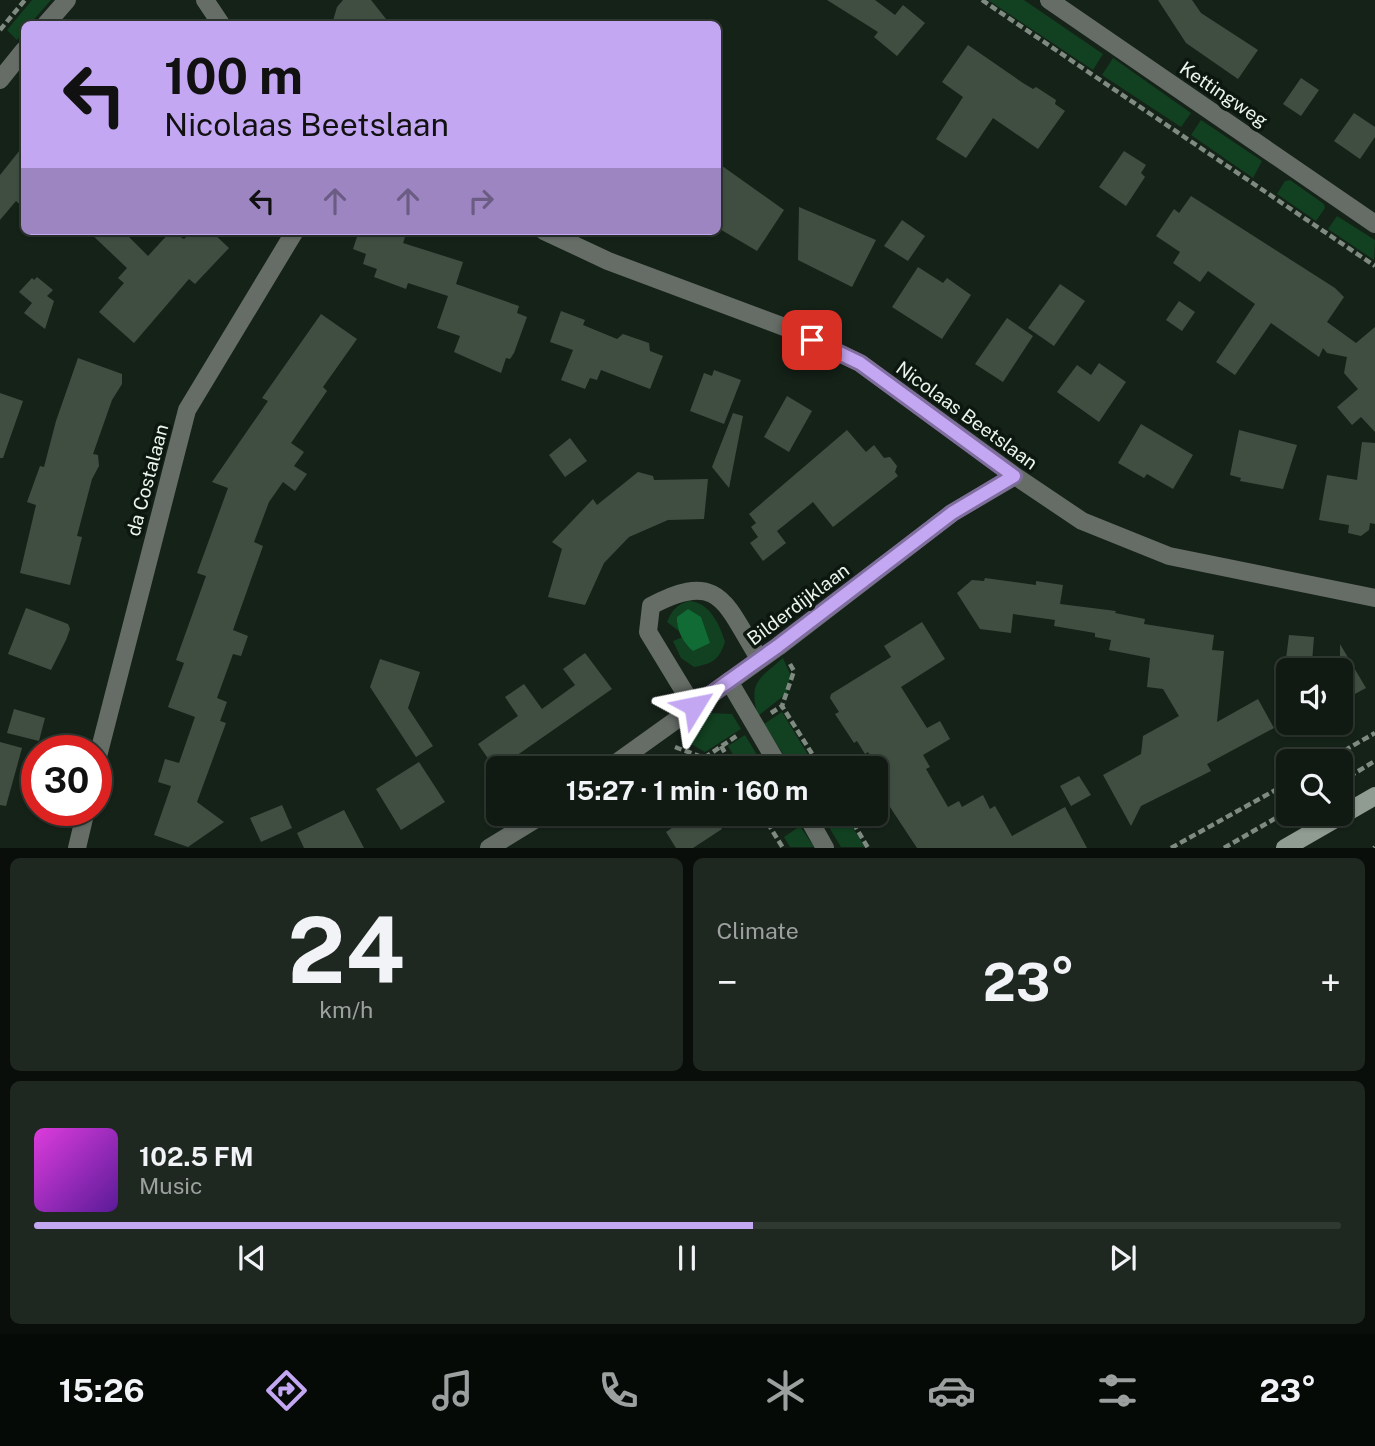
<!DOCTYPE html>
<html lang="en">
<head>
<meta charset="utf-8">
<style>
  body { margin:0; font-family:"Public Sans",sans-serif; background:#1e2720; color:#f1f3f6; height:100vh; display:flex; flex-direction:column; font-size:26px; white-space:nowrap }
  * { box-sizing:border-box; margin:0 }
  p { font-size:23px; color:#9ca19f }
  .icon { flex:none; width:38px; height:38px; fill:none; stroke:currentColor; stroke-width:2; stroke-linecap:round; stroke-linejoin:round }
  .map { position:relative; height:848px; overflow:hidden }
  .details { display:flex; flex-direction:column; gap:10px; padding:10px; background:#090e0a; flex:1 }
  .details>* { flex:none }
  .top-card { position:absolute; left:21px; top:21px; width:700px; height:214px; border-radius:10px; box-shadow:0 2px 5px #0004,0 0 0 2px #303832; background:#c3a7f2; color:#111; overflow:hidden }
  .tools { position:absolute; left:1276px; top:658px; display:grid; gap:14px }
  .tools a { display:grid; place-items:center; width:77px; height:77px; border-radius:10px; background:#101a12; box-shadow:0 2px 5px #0004,0 0 0 2px #303832; font-size:35px }
  .speed { position:absolute; left:21px; top:735px; display:flex; gap:14px; font-size:35px; font-weight:700; text-align:center }
  .speed>* { display:grid; place-content:center; width:91px; height:91px; border-radius:50%; background:#101a12; box-shadow:0 2px 5px #0004,0 0 0 2px #303832; line-height:1 }
  .speed .limit { border:10px solid #d22; background:#fff; color:#111 }
  .pin { position:absolute; display:grid; place-items:center; width:60px; height:60px; color:#fff; margin:-30px; border-radius:14px; box-shadow:0 4px 10px #0006 }
  .me { position:absolute; width:77px; margin:-38px; rotate:55deg; stroke-linejoin:round; filter:drop-shadow(0 0 5px #0008) }
  .turn { display:flex; align-items:center; gap:24px; height:147px; padding:0 28px; font-size:32px }
  .turn .icon { width:91px; height:91px; stroke-width:2.5 }
  .turn b { display:block; font-size:49px; line-height:60px }
  .lanes { display:flex; align-items:center; height:66px; padding:0 28px; background:#0003; justify-content:center; gap:35px; direction:ltr }
  .lanes .off { opacity:.35 }
  .big { font-size:52px; font-weight:700; line-height:1.1 }
  .details .card { flex:1; display:flex; flex-direction:column; justify-content:center; gap:10px; min-width:0; padding:0 24px; border-radius:10px; background:#1e2720 }
  .details .dial { align-items:center; gap:0 }
  .dial b { font-size:91px; line-height:1 }
  .song { display:flex; align-items:center; gap:21px }
  .cover { width:84px; height:84px; border-radius:10px; background:linear-gradient(135deg,hsl(300 70% 55%),hsl(270 70% 35%)) }
  .played { height:7px; border-radius:4px; background:linear-gradient(90deg,#c3a7f2 55%,#303832 55%) }
  .keys { display:flex; justify-content:space-around; direction:ltr }
  .heat { display:flex; justify-content:space-between; align-items:center; font-size:38px; direction:ltr }
  .details .tiles { flex:1; display:grid; gap:10px; grid-template-columns:1fr 1fr }
  .card:last-child { grid-column:span 2 }
  .trip { position:absolute; left:486px; top:756px; width:402px; height:70px; border-radius:10px; background:#101a12; box-shadow:0 2px 5px #0004,0 0 0 2px #303832; font-weight:700; line-height:70px; text-align:center }
  .menu { display:flex; height:112px; justify-content:space-around; align-items:center; background:#060a07; color:#9ca19f }
  .menu .icon { width:49px; height:49px }
  .menu .on { color:#c3a7f2 }
  .menu b { font-size:32px; color:#f1f3f6 }
  .map>svg:first-child { display:block }
  .green { fill:#114120 }
  .water { fill:#116b34 }
  .building { fill:#404e42 }
  .lines { fill:none; stroke-linecap:round; stroke-linejoin:round }
  .path { stroke:#7f8a81; stroke-width:4.5; stroke-dasharray:7 3.5; stroke-linecap:butt }
  .minor { stroke:#666d67; stroke-width:18 }
  .tertiary { stroke:#666d67; stroke-width:18 }
  .secondary { stroke:#909b91; stroke-width:18 }
  .route-casing { stroke:#7f6d9d; stroke-width:18 }
  .route { stroke:#c3a7f2; stroke-width:12 }
  .labels { text-anchor:middle; dominant-baseline:central; stroke-width:7; stroke-linejoin:round; paint-order:stroke }
  .street-label { font-size:19px; fill:#ecf5ed; stroke:#0c180f }
</style>
</head>
<body>
<div class="map">
<svg width="1375" height="848" viewBox="0 0 1375 848">
  <rect width="100%" height="100%" fill="#152218"/>
  <path class="green" d="M32 0H51L30 24H24V31L17 40 7 30Z
    M988 0H1024L1103 54 1093 70Z
    M1113 58 1191 113 1181 127 1102 75Z
    M1201 120 1262 161 1253 178 1191 135Z
    M1290 180 1324 204 1325 208 1316 221 1277 194 1285 181Z
    M1337 216 1375 240 1374 260 1328 229Z
    M690 601C710 603 720 625 725 642 719 660 712 664 694 667L681 658 673 641 683 637 687 646 688 609 677 623 680 632 667 622C672 610 677 604 690 601Z
    M783 658 790 674 787 693 758 716C748 682 759 679 783 658Z
    M782 712 816 768H792L764 724Z
    M708 713 732 714 741 729 705 752 691 744 681 730Z
    M745 735 765 768H741L728 746Z
    M832 814H844L865 847H841L824 819Z
    M800 826 814 847H790L784 837Z"/>
  <path class="water" d="M688 609 701 617 710 643 693 651C684 644 676 630 677 617Z"/>
  <path class="building" d="M343 0H371L390 24H332L337 7Z
    M827 0H875L895 15 903 5 925 23 897 56 874 37 878 32Z
    M1158 0H1192L1201 13 1258 50 1238 79 1186 43Z
    M968 45 1023 83 1033 89 1036 87 1056 100 1055 104 1065 111 1038 149 993 118 966 158 936 139 963 97 942 82Z
    M1301 78 1319 90 1301 116 1283 104Z
    M1354 113 1375 127V137L1360 159 1334 141Z
    M24 145V208L16 201 0 220V175Z
    M1124 151 1146 165 1141 173 1145 177 1126 206 1099 187Z
    M718 163 784 210 757 251 718 228Z
    M1191 196 1335 288 1344 297 1327 322 1356 343 1375 327V432L1361 417 1352 425 1337 407 1358 389 1344 373 1347 357 1327 353 1323 348 1319 357 1271 323 1235 375 1216 362 1255 304 1208 271 1200 282 1173 263 1180 252 1156 236 1174 209 1179 213Z
    M799 207 876 240 852 287 798 260Z
    M902 220 925 236 908 261 884 246Z
    M88 231H123L148 256 171 231 184 239 192 231H211L229 248 195 284 189 279 134 343 99 312 124 283 118 278 127 268Z
    M359 231H407L403 243 463 262 456 284 519 306 517 313 527 317 514 353 510 359 506 358 501 373 454 352 460 336 437 328 448 296 408 283 406 289 374 277 377 269 363 264 366 254 353 249Z
    M918 267 943 283 947 278 971 295 942 339 892 307Z
    M37 277 53 290 47 296 54 301 45 329 24 313 32 303 19 292 32 278 34 280Z
    M1060 284 1085 301 1054 346 1028 328Z
    M1179 301 1195 312 1182 331 1166 320Z
    M561 311 585 320 583 325 617 339 623 334 649 343 650 351 663 356 650 389 601 370 597 380 590 378 585 389 561 380 573 350 550 342Z
    M321 314 357 339 323 387 327 391 291 443 304 452 294 466 307 474 295 491 283 482 269 502 254 542 263 546 233 630 248 636 241 656 233 654 217 698 227 702 220 721 226 723 197 802 224 822 188 847 154 835 171 786 158 782 165 759 179 763 195 717 168 707 184 663 176 660 206 576 197 573 228 488 212 482 268 401 262 398Z
    M1007 318 1033 336 1003 382 975 364Z
    M78 358 122 374V384L112 400 93 454 98 455 99 466 92 479 77 536 82 537 70 585 20 573 36 505 27 502 40 466 44 467 56 421Z
    M1099 363 1126 382 1099 422 1057 392 1077 365 1091 375Z
    M714 370 741 380 724 424 690 411 704 373 712 376Z
    M0 393 23 401 3 458H0Z
    M787 396 812 411 789 452 764 437Z
    M733 413 743 416 729 488 712 467Z
    M1141 424 1193 455 1173 489 1147 474 1144 478 1118 463Z
    M847 430 866 452 874 445 884 458 890 457 897 466 895 472 898 476 833 527 813 502 777 531 786 543 763 561 750 543 758 537 751 527 756 523 749 514Z
    M1239 430 1297 445 1283 489 1240 481 1241 478 1230 475Z
    M570 438 587 461 565 477 549 455Z
    M1362 442 1375 443V524L1370 523 1369 530 1361 536 1348 533 1349 525 1319 520 1327 475 1357 480Z
    M638 472 653 476 654 480 708 479 704 519 668 520 629 537 604 563 585 605 548 597 562 549 552 542 593 499 597 505Z
    M985 578 1036 585V581L1063 585 1060 604 1116 611 1115 613 1145 619 1144 624 1214 635 1212 650 1224 651 1217 722 1258 699 1274 728 1207 764 1211 771 1141 806 1131 826 1103 775 1141 754 1143 736 1179 716 1163 689 1147 687 1150 658 1109 650 1111 640 1095 637V633L1054 626 1055 620 1013 614 1011 633 980 629 957 593 972 580 984 581Z
    M26 608 68 624 70 629 66 640 51 670 8 654Z
    M922 622 945 659 901 687 927 728 940 721 950 739 923 755 930 767 926 769 948 807 959 801 962 807 983 795 990 809 995 806 1012 836 1065 807 1087 848H917L888 804 890 799 886 791 889 788 868 752 865 754 857 741 854 743 835 714 839 712 830 698 831 694 891 657 884 646Z
    M1289 635 1314 637 1312 662 1286 659Z
    M1340 644 1366 688 1340 702Z
    M585 653 612 689 496 770 478 744 518 716 505 697 524 684 542 709 575 685 563 669Z
    M380 659 420 672 408 708 433 746 416 757 370 687Z
    M14 709 45 718 39 741 7 733Z
    M0 742 22 748 6 806 0 805Z
    M419 762 445 802 401 830 376 789Z
    M1079 776 1091 795 1071 806 1060 786Z
    M282 805 292 828 261 842 250 818Z
    M344 810 364 848H304L297 833Z
    M702 814H712L722 829 693 848H676L666 832 685 819 688 823Z"/>
  <g class="lines">
    <path class="path" d="M982 0 1375 266
      M0 30 25 0
      M790 664 794 671 782 706 821 768
      M771 713 782 706
      M721 746 734 768
      M675 747 704 758 738 735
      M1326 761 1375 733
      M1340 782 1375 761
      M762 814 783 848
      M848 814 868 848
      M1171 848 1288 783
      M1224 848 1288 811
      M1374 848 1375 847"/>
    <path class="minor" d="M205 0 221 24
      M1049 0 1375 224
      M544 231 608 261 787 328 860 363 1015 476 1082 521 1169 556 1375 598
      M729 681 780 768
      M693 706 648 632 651 606C721 568 726 606 760 660
      M96 764 187 410 295 231
      M609 768 778 647 952 513 1015 476
      M806 814 825 848
      M77 848 86 810
      M489 848 544 814"/>
    <path class="tertiary" d="M46 24 67 0
      M0 80 24 50"/>
    <path class="secondary" d="M1285 848 1375 796"/>
  </g>
  <g class="lines">
    <g class="route-casing">
      <path id="route" d="M694 706 778 646 952 513 1014 476 860 363 812 340"/>
    </g>
    <use href="#route" class="route"/>
  </g>
  <g class="labels">
    <g class="street-label">
      <text transform="translate(1224 94) rotate(34)">Kettingweg</text>
      <text transform="translate(967 415) rotate(36)">Nicolaas Beetslaan</text>
      <text transform="translate(147 480) rotate(-75)">da Costalaan</text>
      <text transform="translate(798 604) rotate(-37)">Bilderdijklaan</text>
    </g>
  </g>
</svg>
<div class="tools">
<a><svg class="icon" aria-label="sound" viewBox="0 0 24 24"><path d="M4 9h4l5-4v14l-5-4H4zM17 9q2 3 0 6"/></svg></a>
<a><svg class="icon" aria-label="search" viewBox="0 0 24 24"><circle cx="10" cy="10" r="6"/><path d="M15 15l6 6"/></svg></a>
</div>
<div class="speed"><div class="limit">30</div></div>
<div class="pin" style="left:812px;top:340px;background:#d93025"><svg class="icon" aria-label="arrive" viewBox="0 0 24 24"><path d="M6 21V4h12l-3 4 3 4H6"/></svg></div>
<svg class="me" style="left:694px;top:706px" viewBox="-20 -20 40 40"><path d="M0-17L14 15 0 8-14 15z" fill="#c3a7f2" stroke="#fff" stroke-width="4"/></svg>
<div class="trip">15:27 · 1 min · 160 m</div>
<div class="top-card">
<div class="turn"><svg class="icon" aria-label="left" viewBox="0 0 24 24"><path d="M17 20v-9H6M10 6l-5 5 5 5"/></svg><div><b>100 m</b>Nicolaas Beetslaan</div></div>
<div class="lanes"><svg class="icon" aria-label="left" viewBox="0 0 24 24"><path d="M17 20v-9H6M10 6l-5 5 5 5"/></svg><svg class="icon off" aria-label="ahead" viewBox="0 0 24 24"><path d="M12 20V5M6 11l6-6 6 6"/></svg><svg class="icon off" aria-label="ahead" viewBox="0 0 24 24"><path d="M12 20V5M6 11l6-6 6 6"/></svg><svg class="icon off" aria-label="right" viewBox="0 0 24 24"><path d="M7 20v-9h11M14 6l5 5-5 5"/></svg></div>
</div>
</div>
<section class="details">
<div class="tiles">
<div class="card dial"><b>24</b><p>km/h</p></div>
<div class="card"><p>Climate</p>
<div class="heat"><a>−</a><b class="big">23°</b><a>+</a></div>
</div>
<div class="card">
<div class="song"><i class="cover"></i><div><b>102.5 FM</b><p>Music</p></div></div>
<div class="played"></div>
<div class="keys"><svg class="icon" aria-label="previous" viewBox="0 0 24 24"><path d="M18 5L8 12l10 7zM5 5v14"/></svg><svg class="icon" aria-label="pause" viewBox="0 0 24 24"><path d="M8 5v14M16 5v14"/></svg><svg class="icon" aria-label="next" viewBox="0 0 24 24"><path d="M6 5l10 7-10 7zM19 5v14"/></svg></div>
</div>
</div>
</section>
<nav class="menu">
<b>15:26</b>
<svg class="icon on" aria-label="directions" viewBox="0 0 24 24"><path d="M12 3l9 9-9 9-9-9zM9 14v-3h6M13 9l2 2-2 2"/></svg>
<svg class="icon" aria-label="music" viewBox="0 0 24 24"><path d="M9 18V5l10-2v13"/><circle cx="6" cy="18" r="3"/><circle cx="16" cy="16" r="3"/></svg>
<svg class="icon" aria-label="phone" viewBox="0 0 24 24"><path d="M5 4h4l2 5-3 2q2 4 5 5l2-3 5 2v4C11 20 4 13 5 4z"/></svg>
<svg class="icon" aria-label="climate" viewBox="0 0 24 24"><path d="M12 3v18M4 7l16 10M4 17L20 7"/></svg>
<svg class="icon" aria-label="car" viewBox="0 0 24 24"><path d="M5 17H2v-5l4-1 3-4h7l3 4 3 1v5h-3M9 17h6M6 11h13"/><circle cx="7" cy="17" r="2"/><circle cx="17" cy="17" r="2"/></svg>
<svg class="icon" aria-label="filters" viewBox="0 0 24 24"><path d="M4 7h16M4 17h16"/><circle cx="9" cy="7" r="2"/><circle cx="15" cy="17" r="2"/></svg>
<b>23°</b>
</nav>
</body>
</html>
